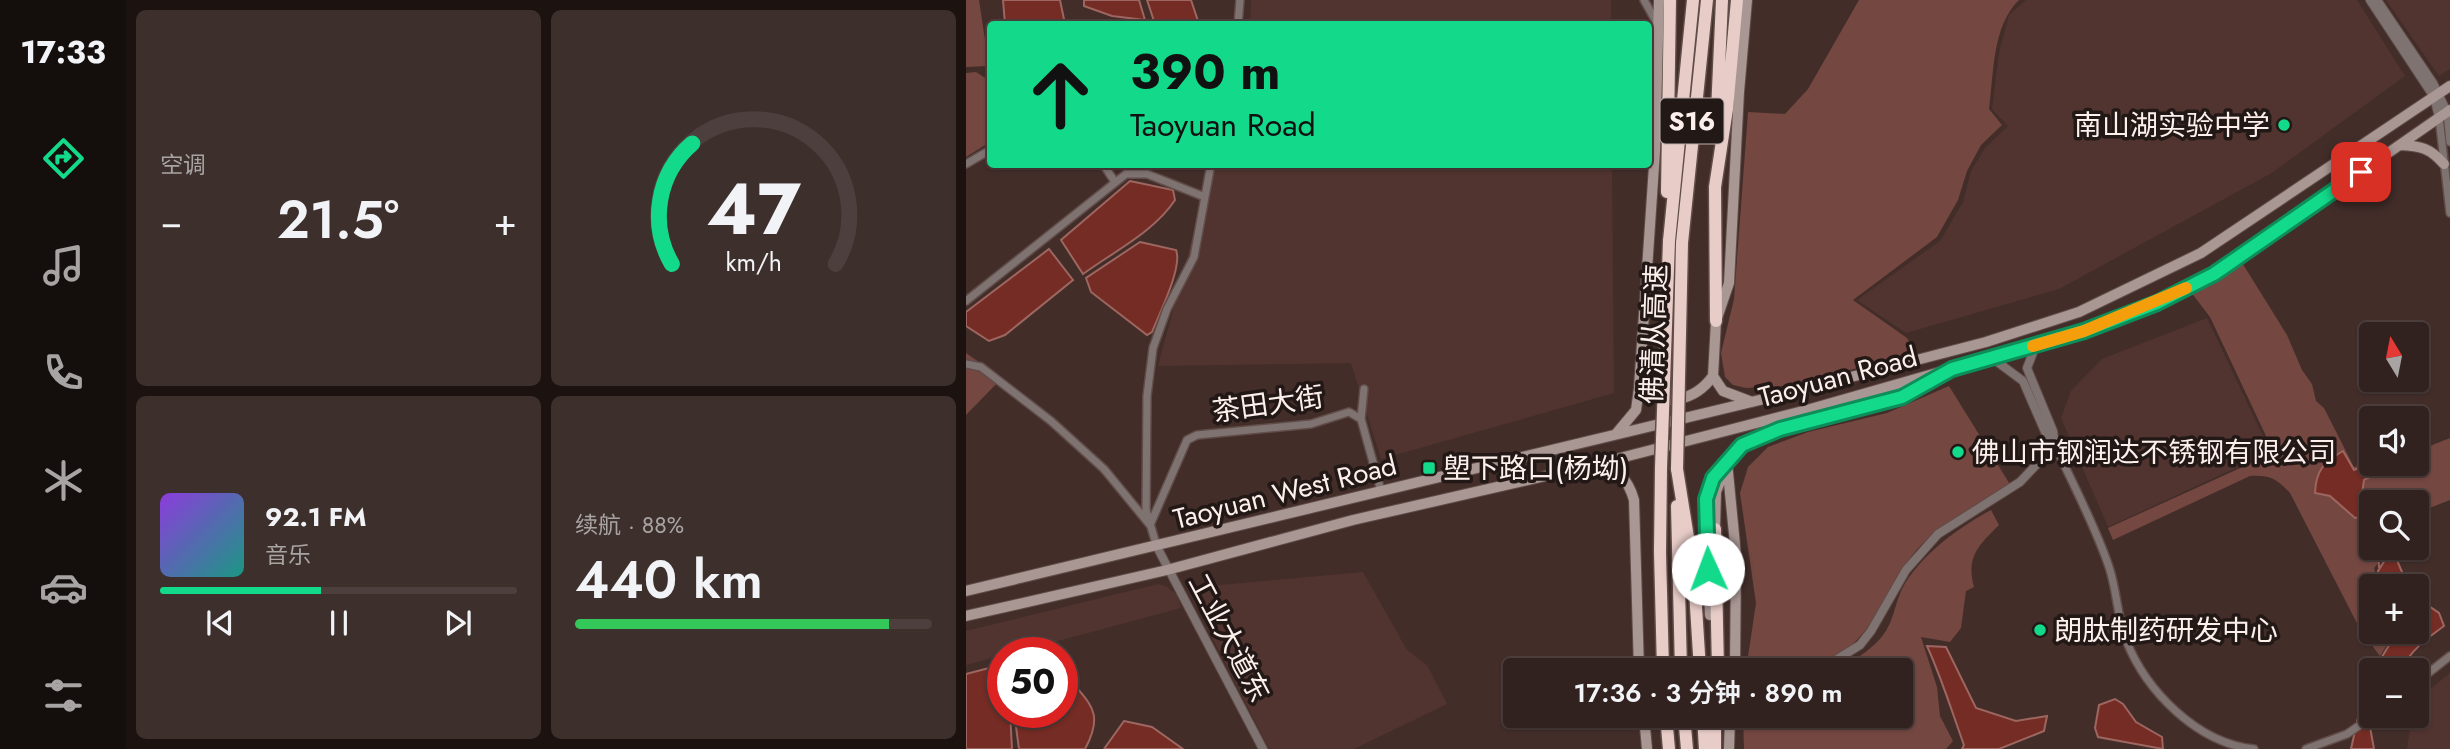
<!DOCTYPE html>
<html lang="zh">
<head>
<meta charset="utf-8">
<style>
  body { margin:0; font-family:Jost,"Noto Sans SC",sans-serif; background:#3d2f2c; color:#f1f3f6; height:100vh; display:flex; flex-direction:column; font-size:26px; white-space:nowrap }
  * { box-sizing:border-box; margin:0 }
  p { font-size:23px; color:#a8a4a4 }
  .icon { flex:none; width:38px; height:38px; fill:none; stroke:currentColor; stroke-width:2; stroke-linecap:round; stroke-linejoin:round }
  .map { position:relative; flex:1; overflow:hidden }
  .details { display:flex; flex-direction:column; gap:10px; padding:10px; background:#1c1311; width:840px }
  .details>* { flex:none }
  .hud { position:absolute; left:21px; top:21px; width:665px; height:147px; border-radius:7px; box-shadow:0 2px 5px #0004,0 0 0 2px #4d3f3d; background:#13d98a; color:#111; overflow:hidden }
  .needle { width:46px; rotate:350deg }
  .buttons { position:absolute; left:1393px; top:322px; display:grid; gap:14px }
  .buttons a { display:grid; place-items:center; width:70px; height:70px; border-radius:7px; background:#32221f; box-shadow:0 2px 5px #0004,0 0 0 2px #4d3f3d; font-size:35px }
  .speed { position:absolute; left:21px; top:637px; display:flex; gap:14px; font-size:35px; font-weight:700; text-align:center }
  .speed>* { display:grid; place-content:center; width:91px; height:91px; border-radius:50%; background:#32221f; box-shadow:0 2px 5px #0004,0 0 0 2px #4d3f3d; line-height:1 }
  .speed .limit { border:10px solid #d22; background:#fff; color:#111 }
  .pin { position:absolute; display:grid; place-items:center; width:60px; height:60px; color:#fff; margin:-30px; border-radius:14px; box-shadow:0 4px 10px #0006 }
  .me { position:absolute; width:77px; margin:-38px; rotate:358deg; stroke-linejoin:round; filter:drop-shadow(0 0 5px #0008) }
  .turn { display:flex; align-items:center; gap:24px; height:147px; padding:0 28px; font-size:32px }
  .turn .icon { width:91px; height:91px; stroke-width:2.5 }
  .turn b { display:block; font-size:49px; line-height:60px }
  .big { font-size:52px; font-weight:600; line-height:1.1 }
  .details .card { flex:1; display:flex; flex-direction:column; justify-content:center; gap:10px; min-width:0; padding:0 24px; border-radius:10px; background:#3d2f2c }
  .details .dial { align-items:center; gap:0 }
  .dial svg { height:182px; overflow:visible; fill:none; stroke:#4d3f3d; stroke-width:7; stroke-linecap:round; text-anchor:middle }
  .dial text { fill:#f1f3f6; stroke:none }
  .song { display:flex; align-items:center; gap:21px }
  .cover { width:84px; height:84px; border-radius:10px; background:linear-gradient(135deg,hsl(270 70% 55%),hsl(170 70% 35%)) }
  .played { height:7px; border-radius:4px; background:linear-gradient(90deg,#13d98a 45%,#4d3f3d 45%) }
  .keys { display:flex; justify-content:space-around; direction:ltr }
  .heat { display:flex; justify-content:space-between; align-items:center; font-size:38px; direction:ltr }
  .charge { height:10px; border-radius:5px; background:linear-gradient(90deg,#34c759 88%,#4d3f3d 0) }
  .details .tiles { flex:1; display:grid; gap:10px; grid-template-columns:repeat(2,1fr) }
  .trip { position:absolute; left:537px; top:658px; width:410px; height:70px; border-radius:7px; background:#32221f; box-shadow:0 2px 5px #0004,0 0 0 2px #4d3f3d; font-weight:600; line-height:70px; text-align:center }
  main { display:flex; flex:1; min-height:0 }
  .tab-bar { display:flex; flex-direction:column; width:126px; justify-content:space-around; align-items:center; background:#140e0c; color:#a8a4a4 }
  .tab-bar .icon { width:49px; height:49px }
  .tab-bar .on { color:#13d98a }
  .tab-bar b { font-size:32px; color:#f1f3f6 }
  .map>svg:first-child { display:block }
  .built { fill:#513430 }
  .green { fill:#744741 }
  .water { fill:#742c24; stroke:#9d6660; stroke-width:2 }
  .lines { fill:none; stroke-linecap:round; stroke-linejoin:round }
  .stream { stroke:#9d6660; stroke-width:2 }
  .minor-casing { stroke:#604c48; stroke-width:10 }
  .tertiary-casing { stroke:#604c48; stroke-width:10 }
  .secondary-casing { stroke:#604c48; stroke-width:12 }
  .motorway-casing { stroke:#604c48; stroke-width:15 }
  .minor { stroke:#7f7371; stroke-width:7 }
  .tertiary { stroke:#7f7371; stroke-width:8 }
  .secondary { stroke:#a99794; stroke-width:10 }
  .motorway { stroke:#e8ccc8; stroke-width:12 }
  .motorway-bridge-casing { stroke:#604c48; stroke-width:15; stroke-linecap:butt }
  .motorway-bridge { stroke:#e8ccc8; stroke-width:12 }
  .route-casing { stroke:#0c8d5a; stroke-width:18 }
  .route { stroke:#13d98a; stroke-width:12 }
  .slow { stroke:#f59e0b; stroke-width:12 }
  .poi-dot { fill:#13d98a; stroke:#221816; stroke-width:2.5 }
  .labels { text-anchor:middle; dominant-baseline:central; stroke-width:7; stroke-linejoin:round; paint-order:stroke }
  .shield { fill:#221816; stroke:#bbaeac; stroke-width:2 }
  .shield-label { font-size:26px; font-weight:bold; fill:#fdefec }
  .poi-label { font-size:28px; fill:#fdefec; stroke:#221816; text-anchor:start }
  .street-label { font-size:28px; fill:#fdefec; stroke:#221816 }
</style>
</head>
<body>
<main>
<nav class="tab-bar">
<b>17:33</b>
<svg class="icon on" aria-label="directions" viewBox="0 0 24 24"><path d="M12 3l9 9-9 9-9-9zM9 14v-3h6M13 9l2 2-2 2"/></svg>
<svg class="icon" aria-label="music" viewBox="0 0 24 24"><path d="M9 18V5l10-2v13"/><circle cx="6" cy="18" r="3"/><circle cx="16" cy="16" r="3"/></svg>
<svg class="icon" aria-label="phone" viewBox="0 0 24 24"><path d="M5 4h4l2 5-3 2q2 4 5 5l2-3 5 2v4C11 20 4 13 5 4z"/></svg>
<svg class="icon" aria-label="climate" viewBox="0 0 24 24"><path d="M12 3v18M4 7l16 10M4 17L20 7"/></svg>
<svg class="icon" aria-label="car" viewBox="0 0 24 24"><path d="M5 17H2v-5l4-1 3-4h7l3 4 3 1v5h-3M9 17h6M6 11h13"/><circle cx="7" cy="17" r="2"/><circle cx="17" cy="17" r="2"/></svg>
<svg class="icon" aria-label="filters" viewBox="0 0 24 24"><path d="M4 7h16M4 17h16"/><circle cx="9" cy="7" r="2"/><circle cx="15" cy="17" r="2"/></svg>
</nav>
<section class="details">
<div class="tiles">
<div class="card"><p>空调</p>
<div class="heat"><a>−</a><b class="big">21.5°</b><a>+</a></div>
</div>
<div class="card dial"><svg viewBox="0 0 100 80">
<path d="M14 69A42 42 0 1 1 86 69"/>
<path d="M14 69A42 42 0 0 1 23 16" stroke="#13d98a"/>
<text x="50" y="56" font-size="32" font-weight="700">47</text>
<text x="50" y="72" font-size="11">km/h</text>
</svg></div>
<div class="card">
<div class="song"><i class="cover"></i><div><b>92.1 FM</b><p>音乐</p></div></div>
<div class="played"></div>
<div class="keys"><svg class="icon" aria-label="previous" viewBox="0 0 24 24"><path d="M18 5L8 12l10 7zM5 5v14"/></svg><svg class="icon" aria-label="pause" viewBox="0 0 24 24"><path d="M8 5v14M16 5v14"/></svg><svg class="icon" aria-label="next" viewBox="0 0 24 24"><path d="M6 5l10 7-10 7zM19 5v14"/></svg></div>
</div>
<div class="card"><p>续航 · 88%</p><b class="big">440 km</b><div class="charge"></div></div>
</div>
</section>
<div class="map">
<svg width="1484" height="749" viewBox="0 0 1484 749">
  <rect width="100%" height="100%" fill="#422d29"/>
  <path class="built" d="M285 0H645V24H284Z
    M1060 0H1391L1439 76 1304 174 1093 289 940 333 891 300 974 241 997 202 1005 171 1019 148 1042 126 1026 109 1033 53 1043 15Z
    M1420 0H1484V69L1473 76Z
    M246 165H646L648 393 415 459 385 363 192 366Z
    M1241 318 1297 436 1291 458 1142 527 1095 418 1105 391 1136 359Z
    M397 572 441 650 461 665 481 704 388 749H303L221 588Z
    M192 584 200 586 211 595 215 608 47 653H37V655L0 665V631Z
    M1484 673V749H1441L1446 716H1451V700Z"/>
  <path class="green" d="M0 0H13L23 66 0 67Z
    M893 0H1053C1026 26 1028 73 1023 109L1036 125 1015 145 1001 171 992 200 971 237 887 300 941 338 950 354 817 386 780 388 767 385 759 377 755 353 768 299 782 112 819 114 842 89Z
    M10 72 24 81V142L0 157V73Z
    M1275 261 1321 335 1336 370 1346 384 1350 401 1358 408 1388 467 1405 462 1451 464V451L1484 438V500L1451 513V502H1405V548H1431L1432 553 1419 555 1408 568 1413 586H1405V632H1429L1414 656 1395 631 1324 493C1311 479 1304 475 1284 476L1147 540 1142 528 1292 460 1300 436 1244 317 1224 291Z
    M0 353 36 378 0 415Z
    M983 386 1045 486C1012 506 968 525 945 557 934 571 927 588 918 603 879 668 851 670 780 670L790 603 774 493 782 467 802 447 842 432 921 413Z
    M1025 510 1033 525C1012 546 1000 557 1008 587L1000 591 995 628 984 642 955 637 971 687 974 716 987 741 980 749H778L777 716H934V670H866C885 664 911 647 921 629 928 617 930 601 936 589 953 556 993 527 1025 510Z"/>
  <path class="water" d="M37 0H94L99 24H39Z
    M118 0H173L179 20 146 16 118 6Z
    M181 0H225L233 24H189Z
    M164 181 207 190 209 200C188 232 147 252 117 274L95 240Z
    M174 242 210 250C217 267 193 314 186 332L181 335 125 292 120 278Z
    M83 249 107 280 39 335 23 341 0 326V312Z
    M1377 451 1388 470 1400 465H1418L1415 471 1398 480 1394 508 1399 516 1389 518 1364 496 1349 493C1350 470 1358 462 1377 451Z
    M1421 557 1430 558 1442 586 1414 585 1412 571Z
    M1451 598 1473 613 1478 626C1460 639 1445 650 1435 670H1408L1431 632H1451Z
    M961 646 980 647 1010 708 1050 721 1081 716 1078 731 1033 749H996L998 745C986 712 976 679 961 646Z
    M96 664C112 701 144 703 119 749H53L48 712H96Z
    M23 668 37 670V712H44L46 749H0V674Z
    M1405 675V716H1413L1404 727 1408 749H1385L1397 695Z
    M1149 699 1157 704 1170 722 1196 737 1197 749 1132 737 1129 728 1133 705Z
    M158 721 186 727 217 749H138Z"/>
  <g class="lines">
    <path class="stream" d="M1399 516 1405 527
      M1412 548 1413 567"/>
    <g class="minor-casing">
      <path id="minor" d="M678 0 692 25
        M272 24 274 0
        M1481 112 1484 142
        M1473 117 1484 213
        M0 164 24 150
        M137 164 149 182
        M0 301 160 174H181L239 197
        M0 364 15 367 85 421 138 469 184 525 221 440 231 435 345 424 383 412 395 419
        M398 389 395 419 415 491
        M1089 445C1107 485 1129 525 1143 567 1151 590 1151 617 1160 640 1180 691 1231 743 1288 749
        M191 547 180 510 181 396 187 348 201 309 228 257 245 164
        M1451 682 1484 656
        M1340 749 1381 734 1407 716"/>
    </g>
    <g class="tertiary-casing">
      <path id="tertiary" d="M1404 0 1468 97 1473 117
        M1411 0 1467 83 1481 112
        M1026 358 1057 381 1080 434 1089 445 1087 431 1061 368 1070 345
        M191 547 297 749
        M840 670 865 663 894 645 905 631 940 570 972 534 1054 482 1089 445"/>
    </g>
    <g class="secondary-casing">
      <path id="secondary" d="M781 0 773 92 763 283 750 321 747 376 757 391 786 402
        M1434 145C1455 146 1464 148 1478 164
        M673 388C698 408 729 401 747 376
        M650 434 670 410 673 388 689 151 693 0
        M761 462 770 555 769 670
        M631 466C652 469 662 479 668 500L673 670
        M749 529 750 492 759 469
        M0 591 831 391 1020 342 1113 312 1235 253 1484 86
        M744 615C743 588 742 562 741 535 740 523 738 509 740 498 755 427 856 420 913 404 934 398 952 388 971 378
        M0 616 201 570 387 520 627 465 841 410 1118 331 1191 304 1248 274 1484 110
        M678 716 681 749
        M763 749 764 716"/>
    </g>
    <g class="motorway-casing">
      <path id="motorway" d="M750 134 756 0
        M701 192 704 0
        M703 241 727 0
        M716 243 741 0
        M750 321 749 187 761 109 771 0
        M695 468 694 552 697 670
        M711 469 728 575 734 670
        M711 506 715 670
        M749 529 752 670
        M700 716 703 749
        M718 716 721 749
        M737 716 739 749
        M749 749V716"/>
    </g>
    <use href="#minor" class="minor"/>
    <use href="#tertiary" class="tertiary"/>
    <use href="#secondary" class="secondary"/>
    <use href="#motorway" class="motorway"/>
    <g class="motorway-bridge-casing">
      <path id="motorway-bridge" d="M695 468 703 241
        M711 469 716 243"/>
    </g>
    <use href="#motorway-bridge" class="motorway-bridge"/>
  </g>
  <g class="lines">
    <g class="route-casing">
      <path id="route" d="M742 569 740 499 747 478 776 445 814 429 936 397 986 369 1118 331 1191 303 1248 274 1395 172"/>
    </g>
    <use href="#route" class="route"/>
    <path class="slow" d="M1067 346 1118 331 1220 288"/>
  </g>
  <g class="poi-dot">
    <circle cx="1318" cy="125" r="7"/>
    <circle cx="992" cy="452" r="7"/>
    <rect x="456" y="461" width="14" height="14" rx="3.5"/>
    <circle cx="1074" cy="630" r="7"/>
  </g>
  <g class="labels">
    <rect class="shield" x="694.5" y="98.5" width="63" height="45" rx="5"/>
    <g class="shield-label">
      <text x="726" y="121">S16</text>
    </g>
    <g class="poi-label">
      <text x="1304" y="125" text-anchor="end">南山湖实验中学</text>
      <text x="1006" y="452">佛山市钢润达不锈钢有限公司</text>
      <text x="477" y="468">塱下路口(杨坳)</text>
      <text x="1088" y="630">朗肽制药研发中心</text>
    </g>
    <g class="street-label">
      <text transform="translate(688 334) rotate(-88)">佛清从高速</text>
      <text transform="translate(872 377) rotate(-15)">Taoyuan Road</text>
      <text transform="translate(302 404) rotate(-8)">茶田大街</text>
      <text transform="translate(319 492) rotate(-14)">Taoyuan West Road</text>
      <text transform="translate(263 638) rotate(62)">工业大道东</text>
    </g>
  </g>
</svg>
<div class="buttons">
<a><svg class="needle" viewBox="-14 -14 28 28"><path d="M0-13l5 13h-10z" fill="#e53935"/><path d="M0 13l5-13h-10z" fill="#a8a4a4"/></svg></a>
<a><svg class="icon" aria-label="sound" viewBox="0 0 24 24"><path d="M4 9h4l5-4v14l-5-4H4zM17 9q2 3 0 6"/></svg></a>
<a><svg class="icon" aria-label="search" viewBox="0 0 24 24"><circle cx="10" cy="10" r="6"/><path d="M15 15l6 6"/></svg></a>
<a>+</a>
<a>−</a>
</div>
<div class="speed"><div class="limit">50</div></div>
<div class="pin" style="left:1395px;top:172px;background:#d93025"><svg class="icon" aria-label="arrive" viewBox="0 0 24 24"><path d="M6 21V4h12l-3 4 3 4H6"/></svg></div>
<svg class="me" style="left:742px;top:569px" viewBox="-20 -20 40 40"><circle r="19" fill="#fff"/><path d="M0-13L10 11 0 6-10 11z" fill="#13d98a"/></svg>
<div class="trip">17:36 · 3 分钟 · 890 m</div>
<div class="hud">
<div class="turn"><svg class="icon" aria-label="ahead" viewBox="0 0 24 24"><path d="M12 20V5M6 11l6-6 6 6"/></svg><div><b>390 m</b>Taoyuan Road</div></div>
</div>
</div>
</main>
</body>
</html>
